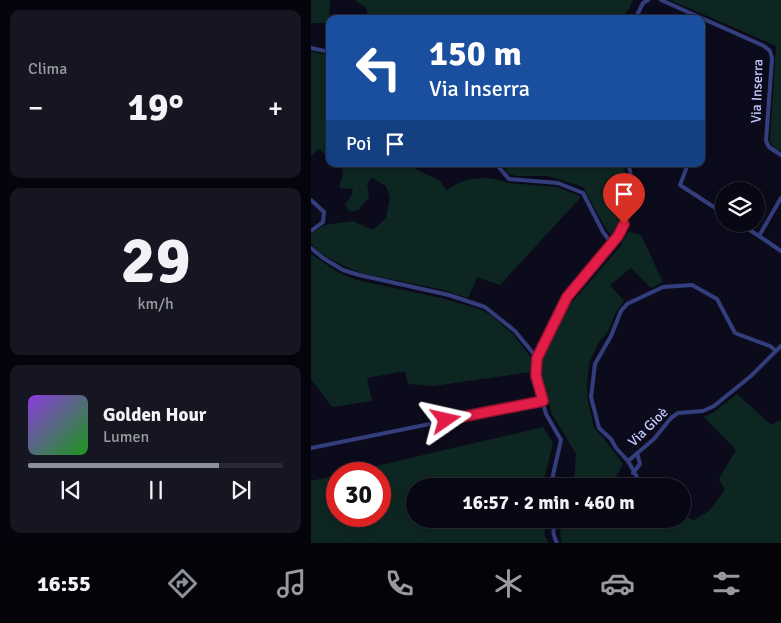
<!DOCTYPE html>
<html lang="it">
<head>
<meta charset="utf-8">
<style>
  body { margin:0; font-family:Signika,sans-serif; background:#161622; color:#f1f3f6; height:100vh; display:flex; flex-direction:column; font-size:19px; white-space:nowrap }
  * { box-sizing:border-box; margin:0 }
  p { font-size:16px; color:#989aa0 }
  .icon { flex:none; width:28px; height:28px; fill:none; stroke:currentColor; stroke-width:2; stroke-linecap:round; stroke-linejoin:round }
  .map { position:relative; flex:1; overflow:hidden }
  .details { display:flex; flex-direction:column; gap:10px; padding:10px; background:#04040c; width:311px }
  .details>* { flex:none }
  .guide { position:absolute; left:15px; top:15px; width:379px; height:152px; border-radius:10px; box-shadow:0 2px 12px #0003,0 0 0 1px #292934; background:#1a4fa0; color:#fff; overflow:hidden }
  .fabs { position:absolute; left:404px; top:182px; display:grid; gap:10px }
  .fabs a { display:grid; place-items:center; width:50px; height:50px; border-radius:50%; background:#080815; box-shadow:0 2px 12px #0003,0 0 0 1px #292934; font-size:25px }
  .speed { position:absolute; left:15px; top:462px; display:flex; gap:10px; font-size:25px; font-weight:700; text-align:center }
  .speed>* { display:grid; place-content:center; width:65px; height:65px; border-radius:50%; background:#080815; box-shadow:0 2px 12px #0003,0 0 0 1px #292934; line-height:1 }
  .speed .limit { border:8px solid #d22; background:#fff; color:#111 }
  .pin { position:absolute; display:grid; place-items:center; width:42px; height:42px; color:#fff; margin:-51px -21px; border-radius:50% 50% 50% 0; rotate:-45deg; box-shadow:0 0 5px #0007 }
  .pin .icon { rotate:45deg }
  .me { position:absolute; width:55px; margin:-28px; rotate:79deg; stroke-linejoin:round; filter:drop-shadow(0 0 4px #0008) }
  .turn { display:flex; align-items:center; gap:18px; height:105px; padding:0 20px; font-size:22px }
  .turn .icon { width:65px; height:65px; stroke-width:2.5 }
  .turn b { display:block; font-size:35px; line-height:42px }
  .then { display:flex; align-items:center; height:48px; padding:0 20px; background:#0003; gap:10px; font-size:19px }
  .big { font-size:38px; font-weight:700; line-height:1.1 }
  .details .tile { flex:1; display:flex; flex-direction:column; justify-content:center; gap:8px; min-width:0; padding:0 18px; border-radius:10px; background:#161622 }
  .details .dial { align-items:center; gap:0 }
  .dial b { font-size:65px; line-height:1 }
  .song { display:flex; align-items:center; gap:15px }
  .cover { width:60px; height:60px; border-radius:8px; background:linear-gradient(135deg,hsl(270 70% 55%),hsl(120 70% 35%)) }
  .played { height:5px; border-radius:2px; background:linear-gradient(90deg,#8c9099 75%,#292934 75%) }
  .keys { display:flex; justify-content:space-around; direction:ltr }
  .heat { display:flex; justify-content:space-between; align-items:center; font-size:28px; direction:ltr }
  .trip { position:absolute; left:95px; top:478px; width:285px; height:50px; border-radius:25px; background:#080815; box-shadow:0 2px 12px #0003,0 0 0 1px #292934; font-weight:700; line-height:50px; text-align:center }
  .tab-bar { display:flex; height:80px; justify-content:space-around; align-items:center; background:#030308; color:#989aa0 }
  .tab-bar .icon { width:35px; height:35px }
  .tab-bar .selected { color:#8c9099 }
  .tab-bar b { font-size:22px; color:#f1f3f6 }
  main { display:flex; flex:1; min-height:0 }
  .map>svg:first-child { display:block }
  .green { fill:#0e2621 }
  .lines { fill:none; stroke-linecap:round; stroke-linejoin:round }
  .minor { stroke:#343e7d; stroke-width:4 }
  .route-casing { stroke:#92132f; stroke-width:12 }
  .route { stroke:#e11d48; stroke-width:9 }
  .labels { text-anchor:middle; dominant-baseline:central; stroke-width:5; stroke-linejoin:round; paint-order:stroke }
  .street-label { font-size:14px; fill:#c6c9ff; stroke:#0b0b1c }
</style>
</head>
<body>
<main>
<section class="details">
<div class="tile"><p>Clima</p>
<div class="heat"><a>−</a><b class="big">19°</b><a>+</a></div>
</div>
<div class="tile dial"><b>29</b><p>km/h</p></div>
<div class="tile">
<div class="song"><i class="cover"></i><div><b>Golden Hour</b><p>Lumen</p></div></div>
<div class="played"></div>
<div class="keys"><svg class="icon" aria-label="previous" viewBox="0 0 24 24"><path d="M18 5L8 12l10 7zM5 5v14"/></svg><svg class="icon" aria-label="pause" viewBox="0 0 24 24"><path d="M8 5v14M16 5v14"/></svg><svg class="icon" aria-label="next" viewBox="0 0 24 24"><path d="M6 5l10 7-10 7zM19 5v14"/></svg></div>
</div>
</section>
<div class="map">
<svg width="470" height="543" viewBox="0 0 470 543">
  <rect width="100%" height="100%" fill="#0b0b1c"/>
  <path class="green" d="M0 0H19L18 23H0Z
    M44 0H322L318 9 310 19H58L55 8Z
    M359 0H470V151L462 147 459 140 465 46Z
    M0 51 19 56V159L8 149 0 156Z
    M27 164H102L104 169 128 180 136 191C149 177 179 174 196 183L246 187 270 197 189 285 166 277 157 298 133 290 50 273 31 265 12 255 0 244V234L13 225 42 221 62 230 75 218 79 197 75 186 61 178 56 183 58 197 47 210 39 212 34 205 40 196 42 189 28 188 32 174 31 166Z
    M191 164H312C320 183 313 217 300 234L295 229 272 187 237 176H205L198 174Z
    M317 232 330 235 352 282 340 288 320 268 299 285 313 301 305 312 297 331 287 344 278 363 276 387 277 401 283 428 294 440 312 464 300 486H249L247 477 263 478 265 454 241 414 229 372 231 360 256 308 308 248Z
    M0 254 28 273 46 280 134 299 171 310 181 316 202 334 221 359 220 372 122 386 97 384 94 371 56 378 61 401 21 407 0 379Z
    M426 394 460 425 470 420V543H251C248 532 248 528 256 519H332L347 521 375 517 383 520 398 511 414 490 408 479 425 450 393 417 403 412Z
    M232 427 242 443 232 484 233 486H104V519H239L233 533 237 543H0V481L26 475V516H69V474H31Z"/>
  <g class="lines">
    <path class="minor" d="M350 0 453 46 459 51 461 58 455 141 458 147 470 155
      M324 19 332 3 337 0
      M0 48 19 52
      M185 164 198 179 247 183 272 193 292 232 301 244
      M377 164 369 185 412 213
      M470 198 448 236 470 251
      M0 200 13 212 12 222 0 231
      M429 224 448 236
      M0 248 12 258 32 270 48 275 138 295 174 307 204 331 226 358
      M0 448 232 401
      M317 461 305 448 300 439 288 428 280 397 284 364 300 336 310 311 316 304 352 287 381 285 406 299 424 333 459 346 464 350
      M322 473 329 464 326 453
      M241 486 242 475 250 440 235 414 225 376 226 358 256 297 307 236C317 215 325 185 317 164
      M331 486 317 461 343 439 360 418 367 413 392 411 403 406 440 376 470 346
      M246 543C241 533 241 528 248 519"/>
  </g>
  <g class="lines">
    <g class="route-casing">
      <path id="route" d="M135 420 232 401 225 376 226 358 256 297 307 236 313 224"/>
    </g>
    <use href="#route" class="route"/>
  </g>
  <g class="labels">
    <g class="street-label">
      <text transform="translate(446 91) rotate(-88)">Via Inserra</text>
      <text transform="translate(337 427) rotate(-44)">Via Gioè</text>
    </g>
  </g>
</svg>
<div class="fabs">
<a><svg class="icon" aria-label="layers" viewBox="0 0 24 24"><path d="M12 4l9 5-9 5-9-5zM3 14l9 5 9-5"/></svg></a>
</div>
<div class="speed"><div class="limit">30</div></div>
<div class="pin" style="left:313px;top:224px;background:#d93025"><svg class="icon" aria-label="arrive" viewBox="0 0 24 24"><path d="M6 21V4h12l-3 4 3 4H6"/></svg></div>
<svg class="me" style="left:135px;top:420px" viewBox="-20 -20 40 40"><path d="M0-17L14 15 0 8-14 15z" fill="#e11d48" stroke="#fff" stroke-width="4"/></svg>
<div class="trip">16:57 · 2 min · 460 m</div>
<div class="guide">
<div class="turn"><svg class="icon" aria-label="left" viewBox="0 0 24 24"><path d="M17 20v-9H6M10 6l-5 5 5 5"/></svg><div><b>150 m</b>Via Inserra</div></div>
<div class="then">Poi<svg class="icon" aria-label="arrive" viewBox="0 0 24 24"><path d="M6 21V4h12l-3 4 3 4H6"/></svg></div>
</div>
</div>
</main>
<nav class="tab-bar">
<b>16:55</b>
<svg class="icon selected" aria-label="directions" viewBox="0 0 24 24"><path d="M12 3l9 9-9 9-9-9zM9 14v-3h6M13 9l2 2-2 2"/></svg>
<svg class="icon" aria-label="music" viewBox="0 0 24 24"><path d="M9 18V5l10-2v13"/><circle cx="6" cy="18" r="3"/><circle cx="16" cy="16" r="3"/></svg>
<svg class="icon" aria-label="phone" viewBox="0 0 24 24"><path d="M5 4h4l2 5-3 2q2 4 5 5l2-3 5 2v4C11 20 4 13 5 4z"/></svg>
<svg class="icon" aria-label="climate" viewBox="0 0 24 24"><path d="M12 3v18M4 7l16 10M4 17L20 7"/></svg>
<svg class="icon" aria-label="car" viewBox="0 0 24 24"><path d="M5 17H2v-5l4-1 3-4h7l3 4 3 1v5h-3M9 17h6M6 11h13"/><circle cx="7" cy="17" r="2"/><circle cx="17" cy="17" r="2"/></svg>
<svg class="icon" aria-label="filters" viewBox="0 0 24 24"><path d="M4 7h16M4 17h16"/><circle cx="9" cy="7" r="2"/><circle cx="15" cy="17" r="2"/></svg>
</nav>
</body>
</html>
